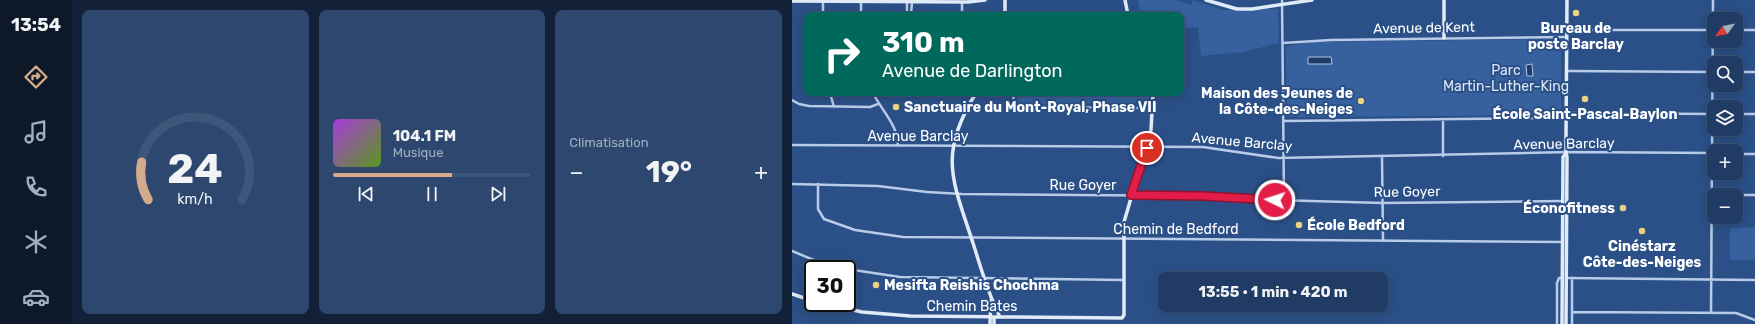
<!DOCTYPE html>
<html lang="fr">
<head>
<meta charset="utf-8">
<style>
  body { margin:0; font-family:Rubik,sans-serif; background:#2d476e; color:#f1f3f6; height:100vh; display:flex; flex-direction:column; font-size:15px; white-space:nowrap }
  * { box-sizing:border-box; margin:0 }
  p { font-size:13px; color:#a2adbf }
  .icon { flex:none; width:22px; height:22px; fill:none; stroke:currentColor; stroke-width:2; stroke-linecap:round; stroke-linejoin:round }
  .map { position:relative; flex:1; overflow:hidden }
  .details { display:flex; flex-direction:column; gap:10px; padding:10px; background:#122138; width:720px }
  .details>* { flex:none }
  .top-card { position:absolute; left:12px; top:12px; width:380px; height:84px; border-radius:8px; box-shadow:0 2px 10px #0003,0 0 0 1px #3d5679; background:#00695c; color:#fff; overflow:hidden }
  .needle { width:26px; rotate:238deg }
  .fabs { position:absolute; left:915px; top:12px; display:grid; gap:8px }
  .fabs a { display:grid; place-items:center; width:36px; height:36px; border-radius:8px; background:#203c65; box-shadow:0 2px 10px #0003,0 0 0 1px #3d5679; font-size:20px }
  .speed { position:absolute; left:12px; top:260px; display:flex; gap:8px; font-size:20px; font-weight:700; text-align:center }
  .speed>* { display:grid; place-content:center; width:52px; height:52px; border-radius:50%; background:#203c65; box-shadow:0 2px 10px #0003,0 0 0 1px #3d5679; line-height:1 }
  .speed .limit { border:2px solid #111; border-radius:6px; background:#fff; color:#111 }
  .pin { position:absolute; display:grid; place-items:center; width:34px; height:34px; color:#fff; margin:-17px; border:2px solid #fff; border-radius:50%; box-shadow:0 1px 4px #0007 }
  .me { position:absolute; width:44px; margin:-22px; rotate:274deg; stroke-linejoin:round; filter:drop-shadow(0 0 3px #0008) }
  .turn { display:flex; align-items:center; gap:14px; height:84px; padding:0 12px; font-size:18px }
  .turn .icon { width:52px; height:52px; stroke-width:2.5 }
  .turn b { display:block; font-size:28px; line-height:34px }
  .big { font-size:30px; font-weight:700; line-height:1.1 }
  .details .card { flex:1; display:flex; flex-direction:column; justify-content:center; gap:6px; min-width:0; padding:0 14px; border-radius:8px; background:#2d476e }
  .details .dial { align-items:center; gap:0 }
  .dial svg { height:104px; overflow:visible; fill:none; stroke:#3d5679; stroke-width:7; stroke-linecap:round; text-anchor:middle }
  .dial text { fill:#f1f3f6; stroke:none }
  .song { display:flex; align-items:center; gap:12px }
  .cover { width:48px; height:48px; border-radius:6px; background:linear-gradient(135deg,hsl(280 70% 55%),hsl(90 70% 35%)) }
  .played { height:4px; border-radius:2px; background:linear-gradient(90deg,#d6ab8b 60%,#3d5679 60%) }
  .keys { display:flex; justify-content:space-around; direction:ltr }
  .heat { display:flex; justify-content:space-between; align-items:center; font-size:22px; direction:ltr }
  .details .tiles { flex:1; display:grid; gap:10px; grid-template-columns:repeat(3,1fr) }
  .trip { position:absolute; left:366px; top:272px; width:230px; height:40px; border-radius:8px; background:#203c65; box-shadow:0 2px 10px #0003,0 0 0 1px #3d5679; font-weight:700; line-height:40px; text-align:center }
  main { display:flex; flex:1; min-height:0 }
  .tab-bar { display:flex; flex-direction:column; width:72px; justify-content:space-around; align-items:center; background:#0d1828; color:#a2adbf }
  .tab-bar .icon { width:28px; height:28px }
  .tab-bar .selected { color:#d6ab8b }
  .tab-bar b { font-size:18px; color:#f1f3f6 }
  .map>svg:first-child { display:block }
  .green { fill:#36619e }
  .water { fill:#1f3b68; stroke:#adc6e8 }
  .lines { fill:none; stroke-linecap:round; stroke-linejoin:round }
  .street { stroke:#b8cbe8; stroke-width:2.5 }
  .secondary { stroke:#e1eaf7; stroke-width:3.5 }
  .route-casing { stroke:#92132f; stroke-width:10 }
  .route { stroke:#e11d48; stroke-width:7 }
  .poi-dot { fill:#edd280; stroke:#2b5087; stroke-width:1.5 }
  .labels { text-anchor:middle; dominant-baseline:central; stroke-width:4; stroke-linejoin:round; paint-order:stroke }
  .street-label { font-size:14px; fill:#fff; stroke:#2b5087 }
  .poi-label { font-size:14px; font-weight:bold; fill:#fff; stroke:#2b5087 }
  .park-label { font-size:14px; fill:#dbe6f6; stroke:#2b5087 }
</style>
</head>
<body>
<main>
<nav class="tab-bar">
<b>13:54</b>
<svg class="icon selected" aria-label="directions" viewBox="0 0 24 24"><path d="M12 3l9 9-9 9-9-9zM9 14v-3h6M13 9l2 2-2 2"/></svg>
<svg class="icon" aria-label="music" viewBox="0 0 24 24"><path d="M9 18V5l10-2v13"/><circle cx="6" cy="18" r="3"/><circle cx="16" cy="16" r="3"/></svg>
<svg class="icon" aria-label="phone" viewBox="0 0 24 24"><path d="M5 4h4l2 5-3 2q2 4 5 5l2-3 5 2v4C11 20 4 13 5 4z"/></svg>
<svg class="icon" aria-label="climate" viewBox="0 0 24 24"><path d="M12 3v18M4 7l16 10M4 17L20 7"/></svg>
<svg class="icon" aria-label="car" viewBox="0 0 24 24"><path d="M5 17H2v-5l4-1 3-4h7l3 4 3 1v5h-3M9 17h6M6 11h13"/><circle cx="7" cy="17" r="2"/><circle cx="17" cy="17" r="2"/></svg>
</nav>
<section class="details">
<div class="tiles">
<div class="card dial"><svg viewBox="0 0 100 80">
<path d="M14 69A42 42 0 1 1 86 69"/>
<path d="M14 69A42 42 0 0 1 9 40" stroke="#d6ab8b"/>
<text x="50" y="56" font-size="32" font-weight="700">24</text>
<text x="50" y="72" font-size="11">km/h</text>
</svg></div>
<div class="card">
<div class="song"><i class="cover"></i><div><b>104.1 FM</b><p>Musique</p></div></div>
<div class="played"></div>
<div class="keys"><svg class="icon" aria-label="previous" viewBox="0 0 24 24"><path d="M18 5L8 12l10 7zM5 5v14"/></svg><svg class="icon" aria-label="pause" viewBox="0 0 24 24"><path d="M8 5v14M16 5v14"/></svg><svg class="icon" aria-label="next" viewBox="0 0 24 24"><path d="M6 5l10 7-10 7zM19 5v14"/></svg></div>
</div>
<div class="card"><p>Climatisation</p>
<div class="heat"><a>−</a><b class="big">19°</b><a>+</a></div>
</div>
</div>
</section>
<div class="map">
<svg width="963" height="324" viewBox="0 0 963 324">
  <rect width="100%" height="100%" fill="#2b5087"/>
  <path class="green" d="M346 0H384L399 5 401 0 430 10 486 9 487 43 451 52 409 56 406 27 389 29V15H357L347 10Z
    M765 39V43H769V111H764V115L497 117 495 115 494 47 496 46 521 42Z
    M226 93H356L357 103 229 104 225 102Z
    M963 227V260H938V228Z"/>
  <path class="water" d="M516 57H539L540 64H516Z
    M740 64 741 76H735L734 65Z"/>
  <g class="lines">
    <path class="street" d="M115 0V15
      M490 0 492 199
      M31 15V0
      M69 15V2
      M119 15 120 2
      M170 15V2
      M775 30H922
      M944 30H963
      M491 43 539 40 774 37
      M775 71 922 72
      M944 72H963
      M38 93 42 107
      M81 93C90 111 106 125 106 146
      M221 93 222 104 226 107 361 108
      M0 100 7 104 17 106 78 107 86 104
      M944 114H963
      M492 121 753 118 768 117 779 113 922 114
      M0 145 411 147 486 158 778 152 922 153
      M944 154H963
      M651 156V119
      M590 157 591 241
      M0 184 86 186 135 192 170 194 411 196 483 200 591 203 771 201
      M26 184V209L32 219 63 230 111 237 770 242
      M944 195H963
      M0 251 29 263 53 269
      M55 269 108 277 331 280
      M775 278 963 280
      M780 312 944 313 963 320
      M919 313 921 0
      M765 324V283L767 278H770
      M780 324V278"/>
    <path class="secondary" d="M333 0 336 15
      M414 0 445 9H460L520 0
      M0 1 176 2 193 0
      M213 15V0
      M652 38V0
      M184 93C146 154 160 179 181 243 189 268 196 294 208 317
      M774 153 775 157 774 324
      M0 294 21 301
      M29 303 70 312 118 316 330 318 332 315V222L359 130 361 93
      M198 324 199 300
      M202 324V318
      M770 324 771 157 774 153V137L775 0"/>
  </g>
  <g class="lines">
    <g class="route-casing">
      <path id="route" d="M355 148 339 195 411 196 483 200"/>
    </g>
    <use href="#route" class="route"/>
  </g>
  <g class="poi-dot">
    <circle cx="784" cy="13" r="4"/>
    <circle cx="793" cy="99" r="4"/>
    <circle cx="569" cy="101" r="4"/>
    <circle cx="104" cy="107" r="4"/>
    <circle cx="831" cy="208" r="4"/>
    <circle cx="507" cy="225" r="4"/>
    <circle cx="850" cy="231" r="4"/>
    <circle cx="84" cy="285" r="4"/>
  </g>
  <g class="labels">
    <g class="street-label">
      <text transform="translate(632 28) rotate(-1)">Avenue de Kent</text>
      <text x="126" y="136">Avenue Barclay</text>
      <text transform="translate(450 142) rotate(5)">Avenue Barclay</text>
      <text transform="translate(772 144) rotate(-1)">Avenue Barclay</text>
      <text x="291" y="185">Rue Goyer</text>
      <text transform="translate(615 192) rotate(-1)">Rue Goyer</text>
      <text x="384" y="229">Chemin de Bedford</text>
      <text x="180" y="306">Chemin Bates</text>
    </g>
    <g class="poi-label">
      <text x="784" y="28">Bureau de<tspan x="784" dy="16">poste Barclay</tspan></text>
      <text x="561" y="93" text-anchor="end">Maison des Jeunes de<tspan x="561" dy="16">la Côte-des-Neiges</tspan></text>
      <text x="112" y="107" text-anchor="start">Sanctuaire du Mont-Royal, Phase VII</text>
      <text x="793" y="114">École Saint-Pascal-Baylon</text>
      <text x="823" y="208" text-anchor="end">Éconofitness</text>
      <text x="515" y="225" text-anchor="start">École Bedford</text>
      <text x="850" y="246">Cinéstarz<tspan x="850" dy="16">Côte-des-Neiges</tspan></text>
      <text x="92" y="285" text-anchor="start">Mesifta Reishis Chochma</text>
    </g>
    <g class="park-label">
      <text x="714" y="70">Parc<tspan x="714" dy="16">Martin-Luther-King</tspan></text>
    </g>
  </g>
</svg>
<div class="fabs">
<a><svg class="needle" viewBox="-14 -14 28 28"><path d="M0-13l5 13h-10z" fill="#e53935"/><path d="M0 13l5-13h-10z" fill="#a2adbf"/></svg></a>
<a><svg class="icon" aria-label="search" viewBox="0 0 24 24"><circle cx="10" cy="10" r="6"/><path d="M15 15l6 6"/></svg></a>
<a><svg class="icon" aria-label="layers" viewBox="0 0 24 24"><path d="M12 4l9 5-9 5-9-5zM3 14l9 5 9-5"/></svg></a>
<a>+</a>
<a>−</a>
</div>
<div class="speed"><div class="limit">30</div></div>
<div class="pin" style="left:355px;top:148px;background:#d93025"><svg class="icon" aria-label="arrive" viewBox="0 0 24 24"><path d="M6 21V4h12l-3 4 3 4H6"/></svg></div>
<svg class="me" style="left:483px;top:200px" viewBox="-20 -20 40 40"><circle r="17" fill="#e11d48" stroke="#fff" stroke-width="3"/><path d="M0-11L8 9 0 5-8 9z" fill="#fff"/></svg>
<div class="trip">13:55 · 1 min · 420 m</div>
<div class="top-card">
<div class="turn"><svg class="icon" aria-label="right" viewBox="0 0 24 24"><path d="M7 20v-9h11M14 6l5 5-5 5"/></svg><div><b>310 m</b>Avenue de Darlington</div></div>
</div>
</div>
</main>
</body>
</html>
